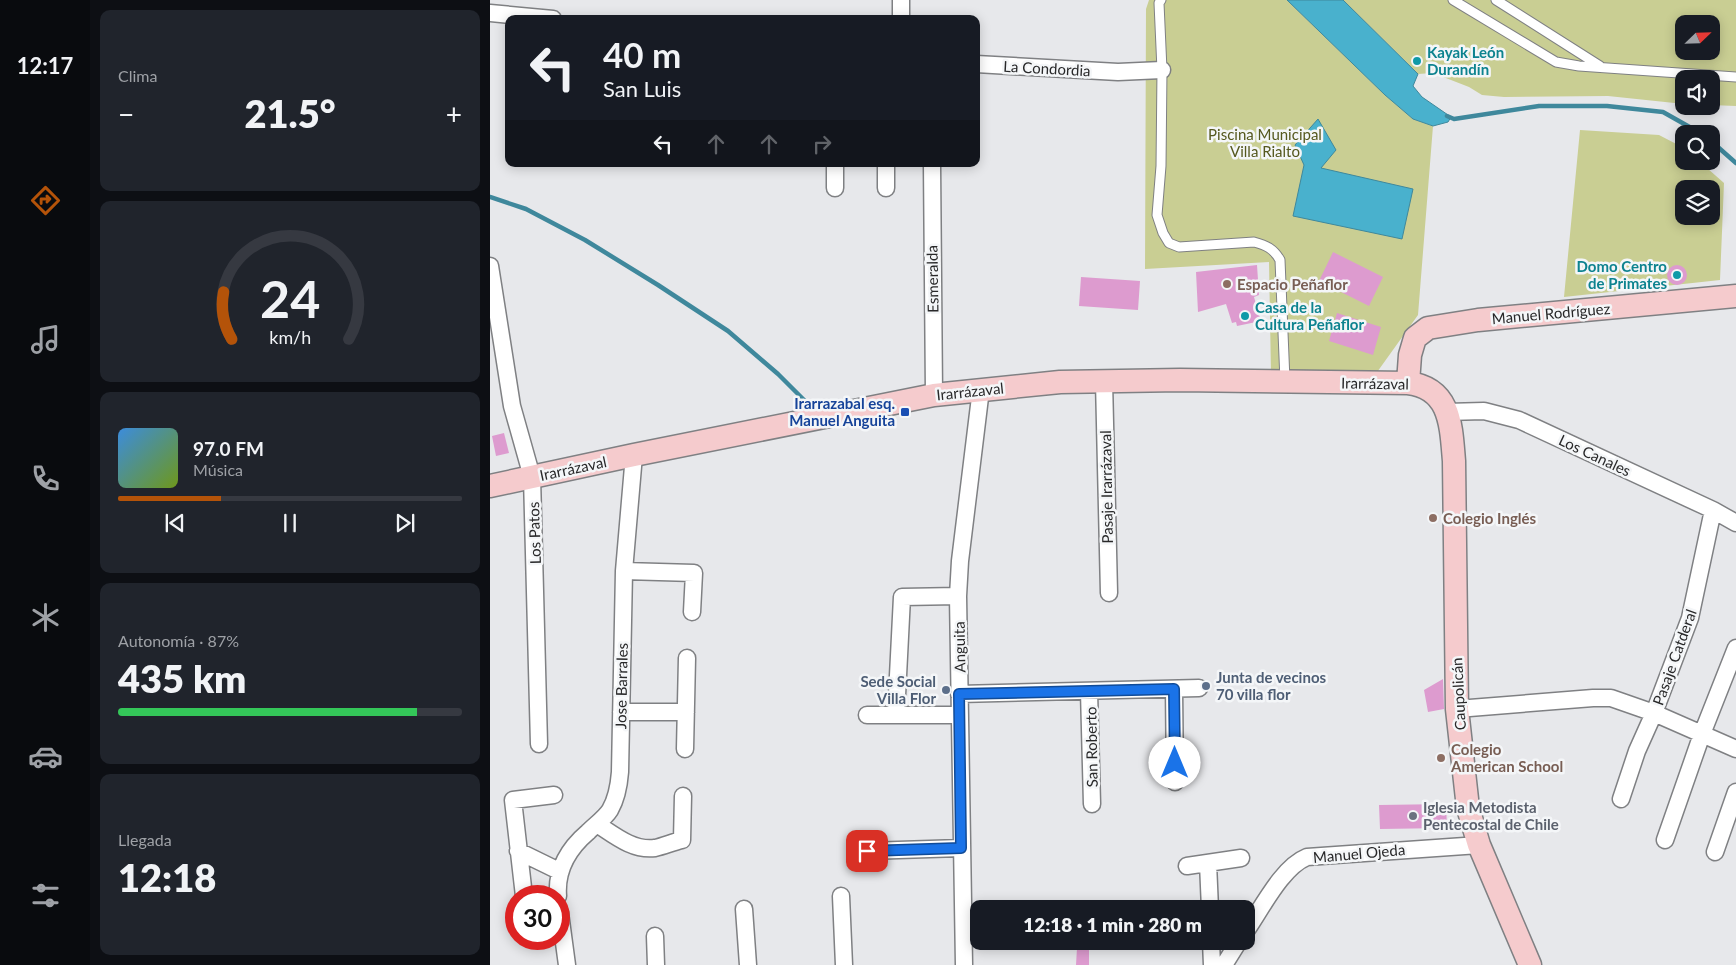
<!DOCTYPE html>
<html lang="es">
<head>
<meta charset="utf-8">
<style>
  body { margin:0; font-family:Lato,sans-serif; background:#20242c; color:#f1f3f6; height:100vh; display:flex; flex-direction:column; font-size:19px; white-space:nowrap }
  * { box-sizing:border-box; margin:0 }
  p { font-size:16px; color:#9ea1a6 }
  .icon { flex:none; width:28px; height:28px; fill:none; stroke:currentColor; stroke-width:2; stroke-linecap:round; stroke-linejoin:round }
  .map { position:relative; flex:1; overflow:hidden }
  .side { display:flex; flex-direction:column; gap:10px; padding:10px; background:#0d0f14; width:400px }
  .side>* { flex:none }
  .top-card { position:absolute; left:15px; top:15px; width:475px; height:152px; border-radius:10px; box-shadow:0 2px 12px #0003; background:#171b24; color:#f1f3f6; overflow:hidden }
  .needle { width:32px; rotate:67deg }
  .tools { position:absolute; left:1185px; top:15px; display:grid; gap:10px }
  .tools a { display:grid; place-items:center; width:45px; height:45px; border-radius:10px; background:#171b24; box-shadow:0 2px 12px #0003; font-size:25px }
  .speed { position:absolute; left:15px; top:885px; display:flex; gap:10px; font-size:25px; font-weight:700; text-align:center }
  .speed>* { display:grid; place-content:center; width:65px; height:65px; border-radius:50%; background:#171b24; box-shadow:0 2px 12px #0003; line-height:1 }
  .speed .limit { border:8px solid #d22; background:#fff; color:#111 }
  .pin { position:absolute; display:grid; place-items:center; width:42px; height:42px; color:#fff; margin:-21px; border-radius:10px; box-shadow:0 2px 8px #0006 }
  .me { position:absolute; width:55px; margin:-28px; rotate:0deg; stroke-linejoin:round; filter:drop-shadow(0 0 4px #0008) }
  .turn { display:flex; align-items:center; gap:18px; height:105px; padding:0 15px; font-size:22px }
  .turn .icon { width:65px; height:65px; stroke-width:2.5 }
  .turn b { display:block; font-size:35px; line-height:42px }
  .lanes { display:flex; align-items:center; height:48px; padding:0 15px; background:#0003; justify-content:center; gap:25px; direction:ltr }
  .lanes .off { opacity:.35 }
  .big { font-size:38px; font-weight:800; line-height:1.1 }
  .side .tile { flex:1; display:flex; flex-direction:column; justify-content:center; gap:8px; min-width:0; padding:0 18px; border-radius:10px; background:#20242c }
  .side .dial { align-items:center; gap:0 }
  .dial svg { height:130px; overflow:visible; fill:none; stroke:#363941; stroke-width:7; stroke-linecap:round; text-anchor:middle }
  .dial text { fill:#f1f3f6; stroke:none }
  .song { display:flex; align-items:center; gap:15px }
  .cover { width:60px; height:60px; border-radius:8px; background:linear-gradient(135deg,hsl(210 70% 55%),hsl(80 70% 35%)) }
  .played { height:5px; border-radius:2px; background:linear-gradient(90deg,#b45309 30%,#363941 30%) }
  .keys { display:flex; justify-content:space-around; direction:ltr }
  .heat { display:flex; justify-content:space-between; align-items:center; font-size:28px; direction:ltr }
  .charge { height:8px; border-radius:4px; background:linear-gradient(90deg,#34c759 87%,#363941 0) }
  .trip { position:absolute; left:480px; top:900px; width:285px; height:50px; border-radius:10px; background:#171b24; box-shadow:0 2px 12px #0003; font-weight:800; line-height:50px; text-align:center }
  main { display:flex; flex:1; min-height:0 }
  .tabs { display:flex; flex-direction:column; width:90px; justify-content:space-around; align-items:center; background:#090b0e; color:#9ea1a6 }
  .tabs .icon { width:35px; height:35px }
  .tabs .current { color:#b45309 }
  .tabs b { font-size:22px; color:#f1f3f6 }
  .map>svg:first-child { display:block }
  .green { fill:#c9ce93; fill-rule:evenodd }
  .water { fill:#49b1cd; stroke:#3f889c }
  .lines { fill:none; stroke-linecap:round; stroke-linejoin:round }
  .stream { stroke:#3f889c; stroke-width:4.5 }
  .building { fill:#dd9bcf }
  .lane-casing { stroke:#7f8083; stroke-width:11 }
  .street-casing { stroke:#7f8083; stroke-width:19 }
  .secondary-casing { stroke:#7f8083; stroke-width:25 }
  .lane { stroke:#fff; stroke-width:9 }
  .street { stroke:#fff; stroke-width:16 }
  .secondary { stroke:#f5cbcd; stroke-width:22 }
  .route-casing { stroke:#114b97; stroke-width:12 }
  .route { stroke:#1a73e8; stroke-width:9 }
  .culture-dot { fill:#0f9aa8; stroke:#f4f6f8; stroke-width:2 }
  .education-dot { fill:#8d6e63; stroke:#f4f6f8; stroke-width:2 }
  .transit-dot { fill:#1a4fb4; stroke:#f4f6f8; stroke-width:2 }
  .service-dot { fill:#5c6f8a; stroke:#f4f6f8; stroke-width:2 }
  .worship-dot { fill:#6b7280; stroke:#f4f6f8; stroke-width:2 }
  .labels { text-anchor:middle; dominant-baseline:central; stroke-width:5; stroke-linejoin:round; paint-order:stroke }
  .culture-label { font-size:15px; font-weight:bold; fill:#0d838f; stroke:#f4f6f8; text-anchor:start }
  .street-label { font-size:15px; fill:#282829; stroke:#f4f6f8 }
  .park-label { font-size:15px; fill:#55581e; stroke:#f4f6f8 }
  .education-label { font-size:15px; font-weight:bold; fill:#785e54; stroke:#f4f6f8; text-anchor:start }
  .transit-label { font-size:15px; font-weight:bold; fill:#164399; stroke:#f4f6f8; text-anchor:end }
  .service-label { font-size:15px; font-weight:bold; fill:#4e5e75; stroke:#f4f6f8; text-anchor:start }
  .worship-label { font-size:15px; font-weight:bold; fill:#5b616d; stroke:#f4f6f8; text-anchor:start }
</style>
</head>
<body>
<main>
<nav class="tabs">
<b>12:17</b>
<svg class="icon current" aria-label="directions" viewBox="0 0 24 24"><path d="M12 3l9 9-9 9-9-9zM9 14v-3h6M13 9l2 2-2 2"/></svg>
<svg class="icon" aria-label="music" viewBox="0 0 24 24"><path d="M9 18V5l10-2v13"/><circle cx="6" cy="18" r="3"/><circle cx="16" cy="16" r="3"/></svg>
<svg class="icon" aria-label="phone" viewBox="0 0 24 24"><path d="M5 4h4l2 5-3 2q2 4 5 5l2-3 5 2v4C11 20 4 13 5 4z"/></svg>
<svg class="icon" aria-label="climate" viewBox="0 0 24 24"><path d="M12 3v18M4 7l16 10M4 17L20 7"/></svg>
<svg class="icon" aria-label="car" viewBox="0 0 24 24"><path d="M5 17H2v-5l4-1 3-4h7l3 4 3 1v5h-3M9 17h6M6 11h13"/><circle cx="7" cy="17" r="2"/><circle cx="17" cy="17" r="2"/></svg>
<svg class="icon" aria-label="filters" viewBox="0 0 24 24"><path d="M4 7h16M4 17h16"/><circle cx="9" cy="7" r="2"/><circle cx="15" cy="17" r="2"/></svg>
</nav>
<section class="side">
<div class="tile"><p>Clima</p>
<div class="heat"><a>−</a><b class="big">21.5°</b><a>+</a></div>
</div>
<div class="tile dial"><svg viewBox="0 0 100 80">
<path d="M14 69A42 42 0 1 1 86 69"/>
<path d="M14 69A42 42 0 0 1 9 40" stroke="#b45309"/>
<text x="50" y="56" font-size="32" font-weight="700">24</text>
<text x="50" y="72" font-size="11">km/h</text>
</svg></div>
<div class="tile">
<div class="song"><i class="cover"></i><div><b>97.0 FM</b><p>Música</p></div></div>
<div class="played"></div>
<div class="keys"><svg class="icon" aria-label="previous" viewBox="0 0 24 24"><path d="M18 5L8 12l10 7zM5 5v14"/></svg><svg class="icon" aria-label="pause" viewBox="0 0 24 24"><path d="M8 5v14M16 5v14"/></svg><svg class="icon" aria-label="next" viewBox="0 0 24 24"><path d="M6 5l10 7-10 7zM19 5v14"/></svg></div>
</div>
<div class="tile"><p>Autonomía · 87%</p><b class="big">435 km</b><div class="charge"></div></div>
<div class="tile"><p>Llegada</p><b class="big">12:18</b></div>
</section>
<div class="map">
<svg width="1246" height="965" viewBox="0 0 1246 965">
  <rect width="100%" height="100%" fill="#e7e8eb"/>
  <path class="green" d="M659 0H797L895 95 923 119 943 126 928 315 885 375 781 374 779 262 655 269 656 9Z
    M853 0H1246V106L1221 105V79H1194V104L1118 96 1014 97 992 95 979 87 943 73 928 74ZM1194 24H1221V51H1194Z
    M1090 130 1169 135 1194 148V161H1209L1234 183 1230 280 1074 297ZM1194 189H1221V216H1194Z"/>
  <path class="water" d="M797 0H853L928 74 923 86 932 97 961 117 958 122 943 126 923 119 895 95Z
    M828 119 846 150 831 168 923 189 912 239 803 216 814 165 805 145Z"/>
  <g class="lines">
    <path class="stream" d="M957 116 964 119 1049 106H1117L1173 112 1212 134
      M1221 141 1246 163
      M0 197 36 209 95 240 168 285 238 331 288 374 314 400"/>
  </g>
  <path class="building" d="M843 252 893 277 879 306 829 281Z
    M767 265 769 295 764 297 771 321 747 326 746 322 742 323 736 304 708 312 706 272Z
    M1177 275a10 10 0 1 1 20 0a10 10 0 1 1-20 0Z
    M591 277 650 281 648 310 589 306Z
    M847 313 891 327 883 355 839 341Z
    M14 433 19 453 6 456 2 436Z
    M953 679 954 709 938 712 934 690Z
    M956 804 957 828 890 829 889 805Z
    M587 948H599V965H586Z"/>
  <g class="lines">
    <g class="lane-casing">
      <path id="lane" d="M671 0 669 3 672 70 671 166 667 215 673 233 679 243 689 247 764 242C776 245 784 249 790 260L795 381
        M963 0 1066 62 1089 66 1246 77
        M1006 0 1110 66"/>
    </g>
    <g class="street-casing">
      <path id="street" d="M0 13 63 19
        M411 19V0
        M486 64 628 72 672 70
        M442 164 444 395
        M345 188V164
        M396 188V164
        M0 266 22 406 42 477 49 744
        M614 381 619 593
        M956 412 994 411 1029 420 1223 510 1246 523
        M134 571 204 573 202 612
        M684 689 685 782
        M599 691 602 804
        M469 694 709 688
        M967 709 1103 698H1121L1164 713 1246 749
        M131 712H196
        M377 715H470
        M406 715 412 597 468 596
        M195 749 197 658
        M1131 799 1147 751 1164 713 1200 618 1223 510
        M107 824C124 835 143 851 165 848 174 846 183 842 192 840L193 796
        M1175 840 1212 734 1246 648
        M28 851 69 871
        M377 851 471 848
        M1225 852 1246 792
        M718 863 720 909
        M697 866 751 858
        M34 896 23 800 64 795
        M68 896C66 870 78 849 98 832 105 825 115 818 120 810 127 798 129 785 130 772L134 571 144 455
        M351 896 354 965
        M254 909 258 965
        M70 913 77 965
        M756 931C772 908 792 867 817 857L989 845
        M165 936 166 965
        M721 941 722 965
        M474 965 468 596 470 561 491 389
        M734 965 749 941"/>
    </g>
    <g class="secondary-casing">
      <path id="secondary" d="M918 383 920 355 925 338 938 328 988 320 1246 296
        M0 486 144 455 444 395 570 382 690 380 918 383C961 388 961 426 964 461L967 709 978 808 989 845 1040 965"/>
    </g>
    <use href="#lane" class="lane"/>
    <use href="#street" class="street"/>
    <use href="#secondary" class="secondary"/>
  </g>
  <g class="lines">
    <g class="route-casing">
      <path id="route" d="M377 851 471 848 469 694 684 689 685 763"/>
    </g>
    <use href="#route" class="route"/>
  </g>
  <g class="culture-dot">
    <circle cx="927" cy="61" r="5"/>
    <circle cx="1187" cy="275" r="5"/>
    <circle cx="755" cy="316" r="5"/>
  </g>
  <g class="education-dot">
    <circle cx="737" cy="284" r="5"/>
    <circle cx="943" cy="518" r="5"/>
    <circle cx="951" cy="758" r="5"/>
  </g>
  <rect class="transit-dot" x="410" y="407" width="10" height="10" rx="2.5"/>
  <g class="service-dot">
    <circle cx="716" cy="686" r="5"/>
    <circle cx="456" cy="690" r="5"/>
  </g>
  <circle class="worship-dot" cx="923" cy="816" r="5"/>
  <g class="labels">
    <g class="culture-label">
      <text x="937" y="52">Kayak León<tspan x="937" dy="17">Durandín</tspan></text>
      <text x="1177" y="266" text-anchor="end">Domo Centro<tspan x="1177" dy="17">de Primates</tspan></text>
      <text x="765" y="307">Casa de la<tspan x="765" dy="17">Cultura Peñaflor</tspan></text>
    </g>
    <g class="street-label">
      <text transform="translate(557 68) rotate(3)">La Condordia</text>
      <text transform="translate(442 279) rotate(-91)">Esmeralda</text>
      <text transform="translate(1061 313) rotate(-5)">Manuel Rodríguez</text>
      <text transform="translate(885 383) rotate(1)">Irarrázaval</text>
      <text transform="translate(480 391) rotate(-6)">Irarrázaval</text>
      <text transform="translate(1105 455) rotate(25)">Los Canales</text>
      <text transform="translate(83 468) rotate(-12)">Irarrázaval</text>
      <text transform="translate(616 487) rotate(-91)">Pasaje Irarrázaval</text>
      <text transform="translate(44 533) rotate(-92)">Los Patos</text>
      <text transform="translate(469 647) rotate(-91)">Anguita</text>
      <text transform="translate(1184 657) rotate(-70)">Pasaje Catderal</text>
      <text transform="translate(131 686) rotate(-89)">Jose Barrales</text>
      <text transform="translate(968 694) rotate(-93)">Caupolicán</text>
      <text transform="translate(601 747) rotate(-91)">San Roberto</text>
      <text transform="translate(869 853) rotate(-5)">Manuel Ojeda</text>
    </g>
    <g class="park-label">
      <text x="775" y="134">Piscina Municipal<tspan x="775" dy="17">Villa Rialto</tspan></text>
    </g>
    <g class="education-label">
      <text x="747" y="284">Espacio Peñaflor</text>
      <text x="953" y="518">Colegio Inglés</text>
      <text x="961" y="749">Colegio<tspan x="961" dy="17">American School</tspan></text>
    </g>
    <g class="transit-label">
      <text x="405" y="403">Irarrazabal esq.<tspan x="405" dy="17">Manuel Anguita</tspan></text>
    </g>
    <g class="service-label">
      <text x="726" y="677">Junta de vecinos<tspan x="726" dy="17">70 villa flor</tspan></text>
      <text x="446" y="681" text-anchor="end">Sede Social<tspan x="446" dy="17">Villa Flor</tspan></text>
    </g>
    <g class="worship-label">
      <text x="933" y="807">Iglesia Metodista<tspan x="933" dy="17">Pentecostal de Chile</tspan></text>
    </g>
  </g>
</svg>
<div class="tools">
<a><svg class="needle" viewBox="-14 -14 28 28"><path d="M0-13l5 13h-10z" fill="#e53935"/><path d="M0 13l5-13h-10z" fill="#9ea1a6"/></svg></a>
<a><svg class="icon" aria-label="sound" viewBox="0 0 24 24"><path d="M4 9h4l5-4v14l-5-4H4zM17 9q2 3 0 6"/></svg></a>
<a><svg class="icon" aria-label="search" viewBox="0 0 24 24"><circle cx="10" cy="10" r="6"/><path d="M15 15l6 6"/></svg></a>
<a><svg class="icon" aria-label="layers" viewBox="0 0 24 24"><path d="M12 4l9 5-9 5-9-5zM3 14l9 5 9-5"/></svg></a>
</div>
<div class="speed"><div class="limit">30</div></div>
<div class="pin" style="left:377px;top:851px;background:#d93025"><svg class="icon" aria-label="arrive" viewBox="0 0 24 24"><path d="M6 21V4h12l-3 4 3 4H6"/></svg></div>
<svg class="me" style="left:685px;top:763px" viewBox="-20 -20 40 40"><circle r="19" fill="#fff"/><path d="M0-13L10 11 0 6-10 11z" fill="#1a73e8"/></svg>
<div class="trip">12:18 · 1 min · 280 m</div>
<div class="top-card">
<div class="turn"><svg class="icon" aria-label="left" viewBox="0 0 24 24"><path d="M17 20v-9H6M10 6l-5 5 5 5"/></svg><div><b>40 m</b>San Luis</div></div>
<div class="lanes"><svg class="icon" aria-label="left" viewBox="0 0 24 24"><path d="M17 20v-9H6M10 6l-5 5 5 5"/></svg><svg class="icon off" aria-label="ahead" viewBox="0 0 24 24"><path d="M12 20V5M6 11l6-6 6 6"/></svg><svg class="icon off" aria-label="ahead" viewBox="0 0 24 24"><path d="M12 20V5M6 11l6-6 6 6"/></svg><svg class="icon off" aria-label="right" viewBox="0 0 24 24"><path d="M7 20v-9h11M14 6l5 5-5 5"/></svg></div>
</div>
</div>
</main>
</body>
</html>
